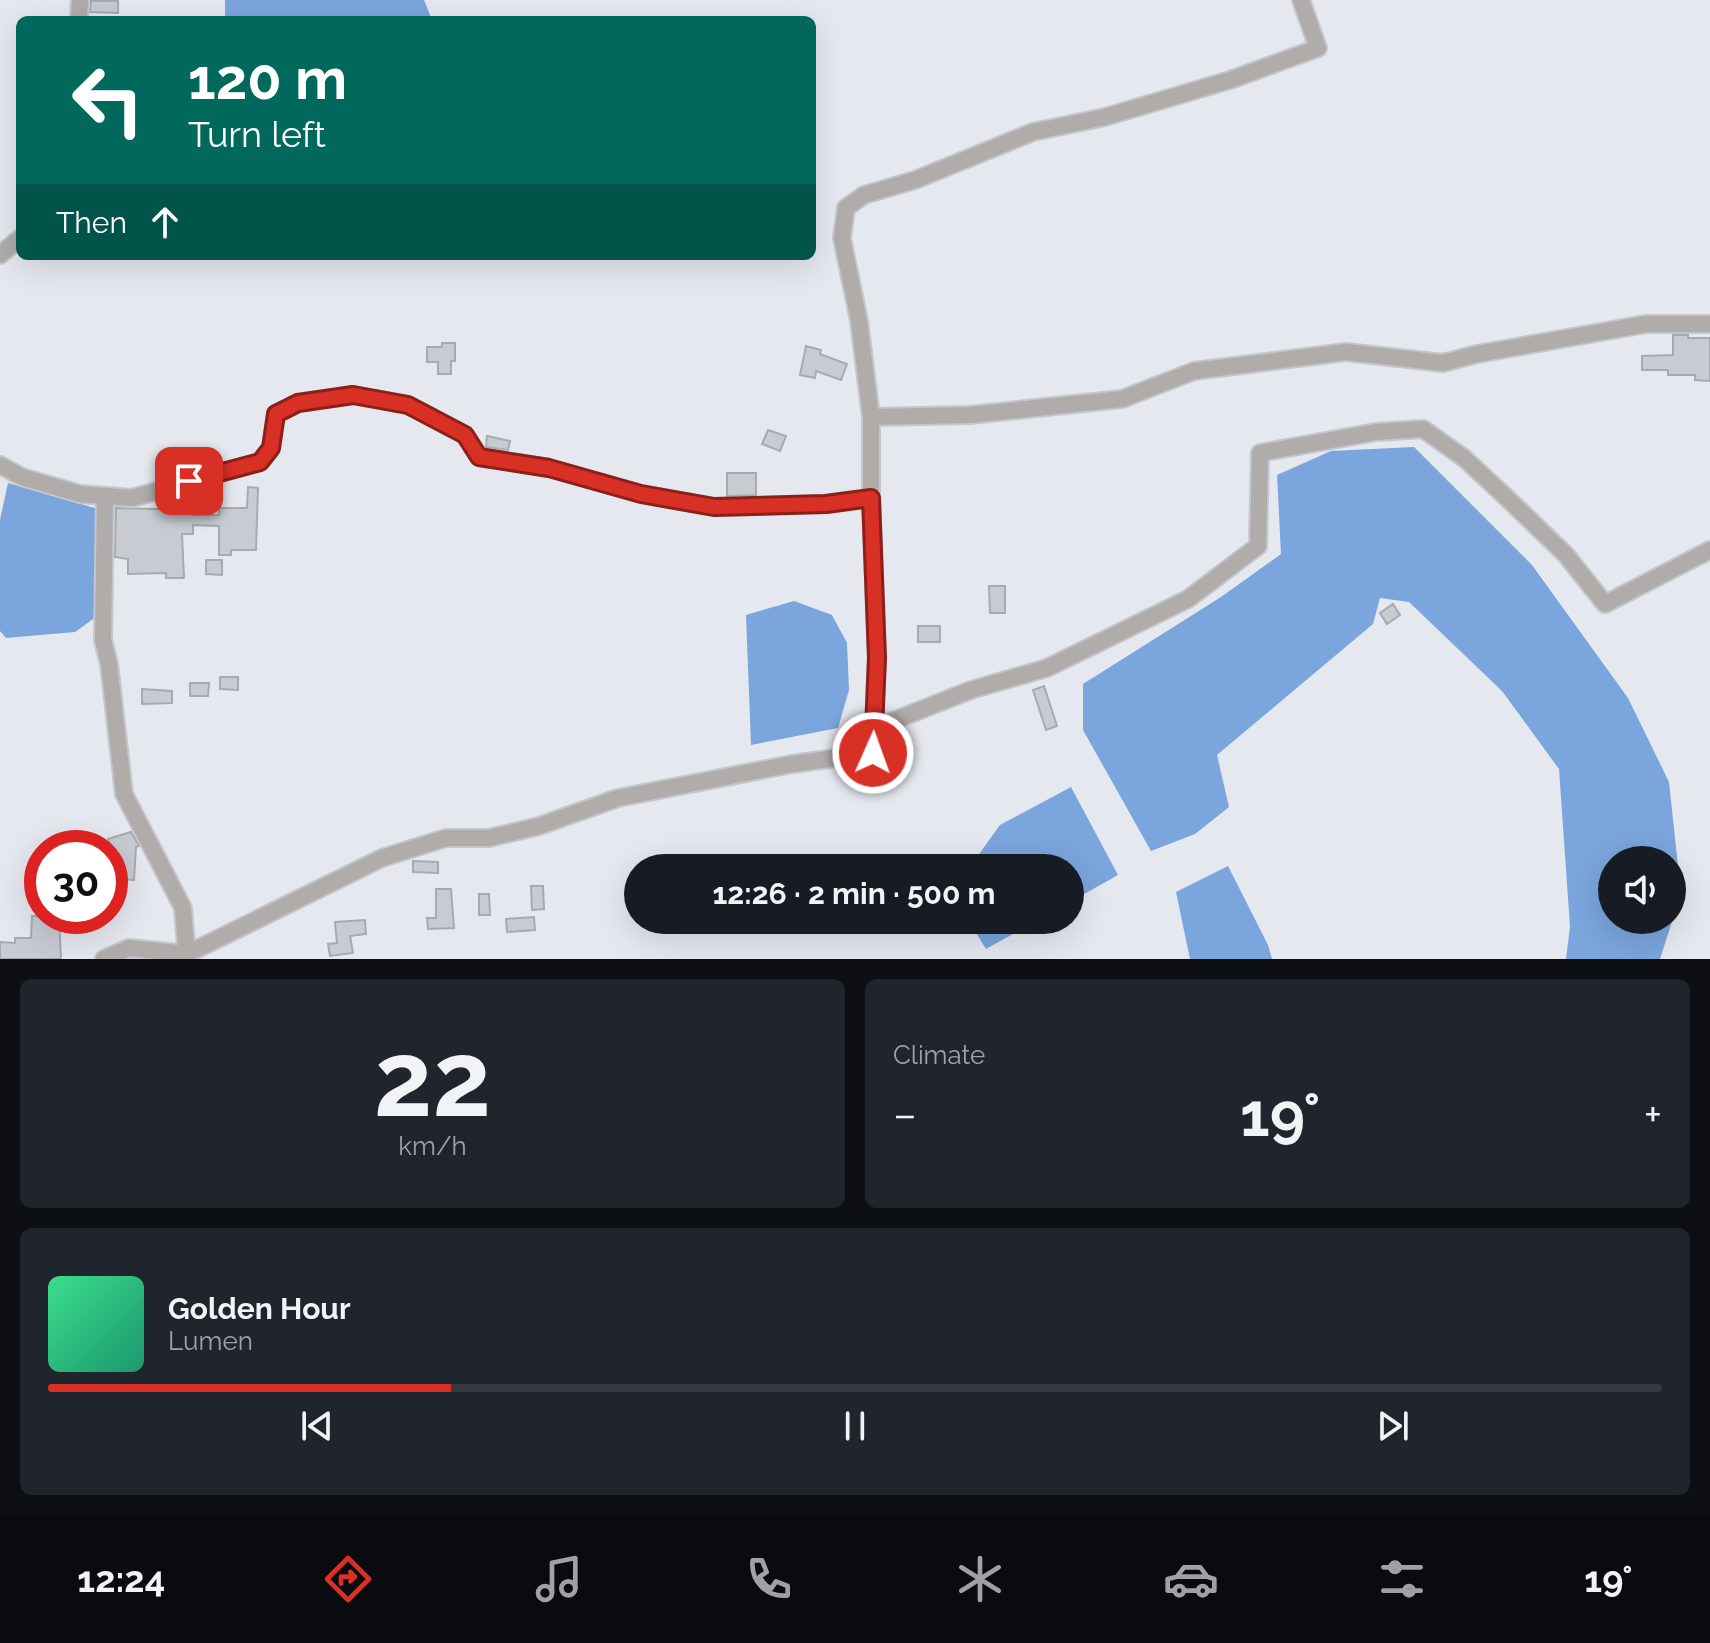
<!DOCTYPE html>
<html lang="en">
<head>
<meta charset="utf-8">
<style>
  body { margin:0; font-family:Raleway,sans-serif; background:#20242c; color:#f1f3f6; height:100vh; display:flex; flex-direction:column; font-size:30px; white-space:nowrap }
  * { box-sizing:border-box; margin:0 }
  p { font-size:26px; color:#9ea1a6 }
  .icon { flex:none; width:44px; height:44px; fill:none; stroke:currentColor; stroke-width:2; stroke-linecap:round; stroke-linejoin:round }
  .map { position:relative; height:959px; overflow:hidden }
  .details { display:flex; flex-direction:column; gap:20px; padding:20px; background:#0d0f14; flex:1 }
  .details>* { flex:none }
  .banner { position:absolute; left:16px; top:16px; width:800px; height:244px; border-radius:12px; box-shadow:0 8px 32px #0002; background:#00695c; color:#fff; overflow:hidden }
  .buttons { position:absolute; left:1598px; top:846px; display:grid; gap:16px }
  .buttons a { display:grid; place-items:center; width:88px; height:88px; border-radius:50%; background:#171b24; box-shadow:0 8px 32px #0002; font-size:40px }
  .speed { position:absolute; left:24px; top:830px; display:flex; gap:16px; font-size:40px; font-weight:700; text-align:center }
  .speed>* { display:grid; place-content:center; width:104px; height:104px; border-radius:50%; background:#171b24; box-shadow:0 8px 32px #0002; line-height:1 }
  .speed .limit { border:12px solid #d22; background:#fff; color:#111 }
  .pin { position:absolute; display:grid; place-items:center; width:68px; height:68px; color:#fff; margin:-34px; border-radius:16px; box-shadow:0 4px 12px #0006 }
  .me { position:absolute; width:88px; margin:-44px; rotate:2deg; stroke-linejoin:round; filter:drop-shadow(0 0 6px #0008) }
  .turn { display:flex; align-items:center; gap:28px; height:168px; padding:0 40px; font-size:36px }
  .turn .icon { width:104px; height:104px; stroke-width:2.5 }
  .turn b { display:block; font-size:56px; line-height:68px }
  .then { display:flex; align-items:center; height:76px; padding:0 40px; background:#0003; gap:16px; font-size:30px }
  .big { font-size:60px; font-weight:700; line-height:1.1 }
  .details .tile { flex:1; display:flex; flex-direction:column; justify-content:center; gap:12px; min-width:0; padding:0 28px; border-radius:12px; background:#20242c }
  .details .dial { align-items:center; gap:0 }
  .dial b { font-size:104px; line-height:1 }
  .song { display:flex; align-items:center; gap:24px }
  .cover { width:96px; height:96px; border-radius:12px; background:linear-gradient(135deg,hsl(150 70% 55%),hsl(160 70% 35%)) }
  .played { height:8px; border-radius:4px; background:linear-gradient(90deg,#d93025 25%,#363941 25%) }
  .keys { display:flex; justify-content:space-around; direction:ltr }
  .heat { display:flex; justify-content:space-between; align-items:center; font-size:44px; direction:ltr }
  .details .tiles { flex:1; display:grid; gap:20px; grid-template-columns:1fr 1fr }
  .tile:last-child { grid-column:span 2 }
  .trip { position:absolute; left:624px; top:854px; width:460px; height:80px; border-radius:40px; background:#171b24; box-shadow:0 8px 32px #0002; font-weight:700; line-height:80px; text-align:center }
  .menu { display:flex; height:128px; justify-content:space-around; align-items:center; background:#090b0e; color:#9ea1a6 }
  .menu .icon { width:56px; height:56px }
  .menu .on { color:#d93025 }
  .menu b { font-size:36px; color:#f1f3f6 }
  .map>svg:first-child { display:block }
  .water { fill:#7ba5dd; fill-rule:evenodd }
  .building { fill:#c8cbd2; stroke:#a7abb1; stroke-width:2 }
  .lines { fill:none; stroke-linecap:round; stroke-linejoin:round }
  .minor-casing { stroke:#c4c6cd; stroke-width:20 }
  .minor { stroke:#afacaa; stroke-width:16 }
  .route-casing { stroke:#8d1f18; stroke-width:20 }
  .route { stroke:#d93025; stroke-width:14 }
</style>
</head>
<body>
<div class="map">
<svg width="1710" height="959" viewBox="0 0 1710 959">
  <rect width="100%" height="100%" fill="#e5e8ef"/>
  <path class="water" d="M225 0H424L432 20H225Z
    M1414 447 1532 565 1628 698 1669 782 1681 894 1660 959H1566L1570 927 1559 769 1502 691 1409 602 1380 598 1373 624 1217 755 1229 807 1195 834 1151 851 1083 730V684L1221 597 1281 554 1277 475 1331 451ZM1672 860V920H1612V860Z
    M8 483 98 509 96 617 75 632 6 638 0 631V520Z
    M794 601 832 615 847 643 849 690 838 728 751 745 746 615Z
    M1071 787 1118 875 1070 902V868H969L1000 825Z
    M1228 866 1268 945 1272 959H1190L1176 892Z
    M968 920H1038L986 949Z"/>
  <path class="building" d="M91 1H118V13L90 12Z
    M1673 335H1688V338H1710V381L1695 380V375H1668V370H1642V356L1673 355Z
    M442 343H455V361H451V374H438V362H427V347H442Z
    M806 346 821 350 820 354 847 364 841 380 816 371 815 378 800 375Z
    M768 430 786 436 780 451 762 444Z
    M487 436 510 441 508 450 486 447Z
    M727 473H756V495L727 496Z
    M248 487 258 488 256 550H231V555H219V526L193 525V534H182L184 578H166V573L128 574V559L115 557 116 508 193 510V515H219V508H247Z
    M206 560H222V575L206 574Z
    M989 586H1005V613H990Z
    M1393 604 1400 615 1387 624 1380 613Z
    M918 626H940V642H918Z
    M220 677H238V690L220 689Z
    M190 683H209L208 696H190Z
    M1044 686 1057 726 1046 730 1033 690Z
    M142 689 172 691V703L142 704Z
    M131 832 139 846 136 847 134 880 115 879 116 861 108 839Z
    M413 861 438 862V873L413 872Z
    M531 886H543L544 909 532 910Z
    M436 889H451L454 928 428 929 427 918H436Z
    M479 894H489L490 915H479Z
    M32 916H59L61 959H0V942L15 943V938H31Z
    M534 917 535 930 507 932 506 919Z
    M365 920 366 934 350 936 353 953 330 956 328 944 337 943 335 922Z"/>
  <g class="lines">
    <g class="minor-casing">
      <path id="minor" d="M79 20 80 0
        M0 255 20 238
        M871 417 970 415 1122 399 1194 371 1346 352 1443 363 1477 354 1646 324H1710
        M0 465 22 477 80 494 132 498 260 462 271 448 276 414 298 403 353 395 408 405 465 435 479 457 549 468 641 494 714 507 826 504 871 498
        M105 496 103 640 109 664 124 794 183 908 187 959
        M876 748 890 722 971 690 1047 668 1188 599 1258 546 1260 453 1376 432 1423 429 1464 458 1508 499 1566 555 1605 604 1710 550
        M873 753 877 658 871 498V417L859 321 842 238 846 208 864 195 915 180 1033 132 1105 117 1230 80 1318 48 1301 0
        M104 959 129 948 187 954 382 858 446 838H489L539 826 618 798 792 764 873 753"/>
    </g>
    <use href="#minor" class="minor"/>
  </g>
  <g class="lines">
    <g class="route-casing">
      <path id="route" d="M189 481 260 462 271 448 276 414 298 403 353 395 408 405 465 435 479 457 549 468 641 494 714 507 826 504 871 498 877 658 873 753"/>
    </g>
    <use href="#route" class="route"/>
  </g>
</svg>
<div class="buttons">
<a><svg class="icon" aria-label="sound" viewBox="0 0 24 24"><path d="M4 9h4l5-4v14l-5-4H4zM17 9q2 3 0 6"/></svg></a>
</div>
<div class="speed"><div class="limit">30</div></div>
<div class="pin" style="left:189px;top:481px;background:#d93025"><svg class="icon" aria-label="arrive" viewBox="0 0 24 24"><path d="M6 21V4h12l-3 4 3 4H6"/></svg></div>
<svg class="me" style="left:873px;top:753px" viewBox="-20 -20 40 40"><circle r="17" fill="#d93025" stroke="#fff" stroke-width="3"/><path d="M0-11L8 9 0 5-8 9z" fill="#fff"/></svg>
<div class="trip">12:26 · 2 min · 500 m</div>
<div class="banner">
<div class="turn"><svg class="icon" aria-label="left" viewBox="0 0 24 24"><path d="M17 20v-9H6M10 6l-5 5 5 5"/></svg><div><b>120 m</b>Turn left</div></div>
<div class="then">Then<svg class="icon" aria-label="ahead" viewBox="0 0 24 24"><path d="M12 20V5M6 11l6-6 6 6"/></svg></div>
</div>
</div>
<section class="details">
<div class="tiles">
<div class="tile dial"><b>22</b><p>km/h</p></div>
<div class="tile"><p>Climate</p>
<div class="heat"><a>−</a><b class="big">19°</b><a>+</a></div>
</div>
<div class="tile">
<div class="song"><i class="cover"></i><div><b>Golden Hour</b><p>Lumen</p></div></div>
<div class="played"></div>
<div class="keys"><svg class="icon" aria-label="previous" viewBox="0 0 24 24"><path d="M18 5L8 12l10 7zM5 5v14"/></svg><svg class="icon" aria-label="pause" viewBox="0 0 24 24"><path d="M8 5v14M16 5v14"/></svg><svg class="icon" aria-label="next" viewBox="0 0 24 24"><path d="M6 5l10 7-10 7zM19 5v14"/></svg></div>
</div>
</div>
</section>
<nav class="menu">
<b>12:24</b>
<svg class="icon on" aria-label="directions" viewBox="0 0 24 24"><path d="M12 3l9 9-9 9-9-9zM9 14v-3h6M13 9l2 2-2 2"/></svg>
<svg class="icon" aria-label="music" viewBox="0 0 24 24"><path d="M9 18V5l10-2v13"/><circle cx="6" cy="18" r="3"/><circle cx="16" cy="16" r="3"/></svg>
<svg class="icon" aria-label="phone" viewBox="0 0 24 24"><path d="M5 4h4l2 5-3 2q2 4 5 5l2-3 5 2v4C11 20 4 13 5 4z"/></svg>
<svg class="icon" aria-label="climate" viewBox="0 0 24 24"><path d="M12 3v18M4 7l16 10M4 17L20 7"/></svg>
<svg class="icon" aria-label="car" viewBox="0 0 24 24"><path d="M5 17H2v-5l4-1 3-4h7l3 4 3 1v5h-3M9 17h6M6 11h13"/><circle cx="7" cy="17" r="2"/><circle cx="17" cy="17" r="2"/></svg>
<svg class="icon" aria-label="filters" viewBox="0 0 24 24"><path d="M4 7h16M4 17h16"/><circle cx="9" cy="7" r="2"/><circle cx="15" cy="17" r="2"/></svg>
<b>19°</b>
</nav>
</body>
</html>
